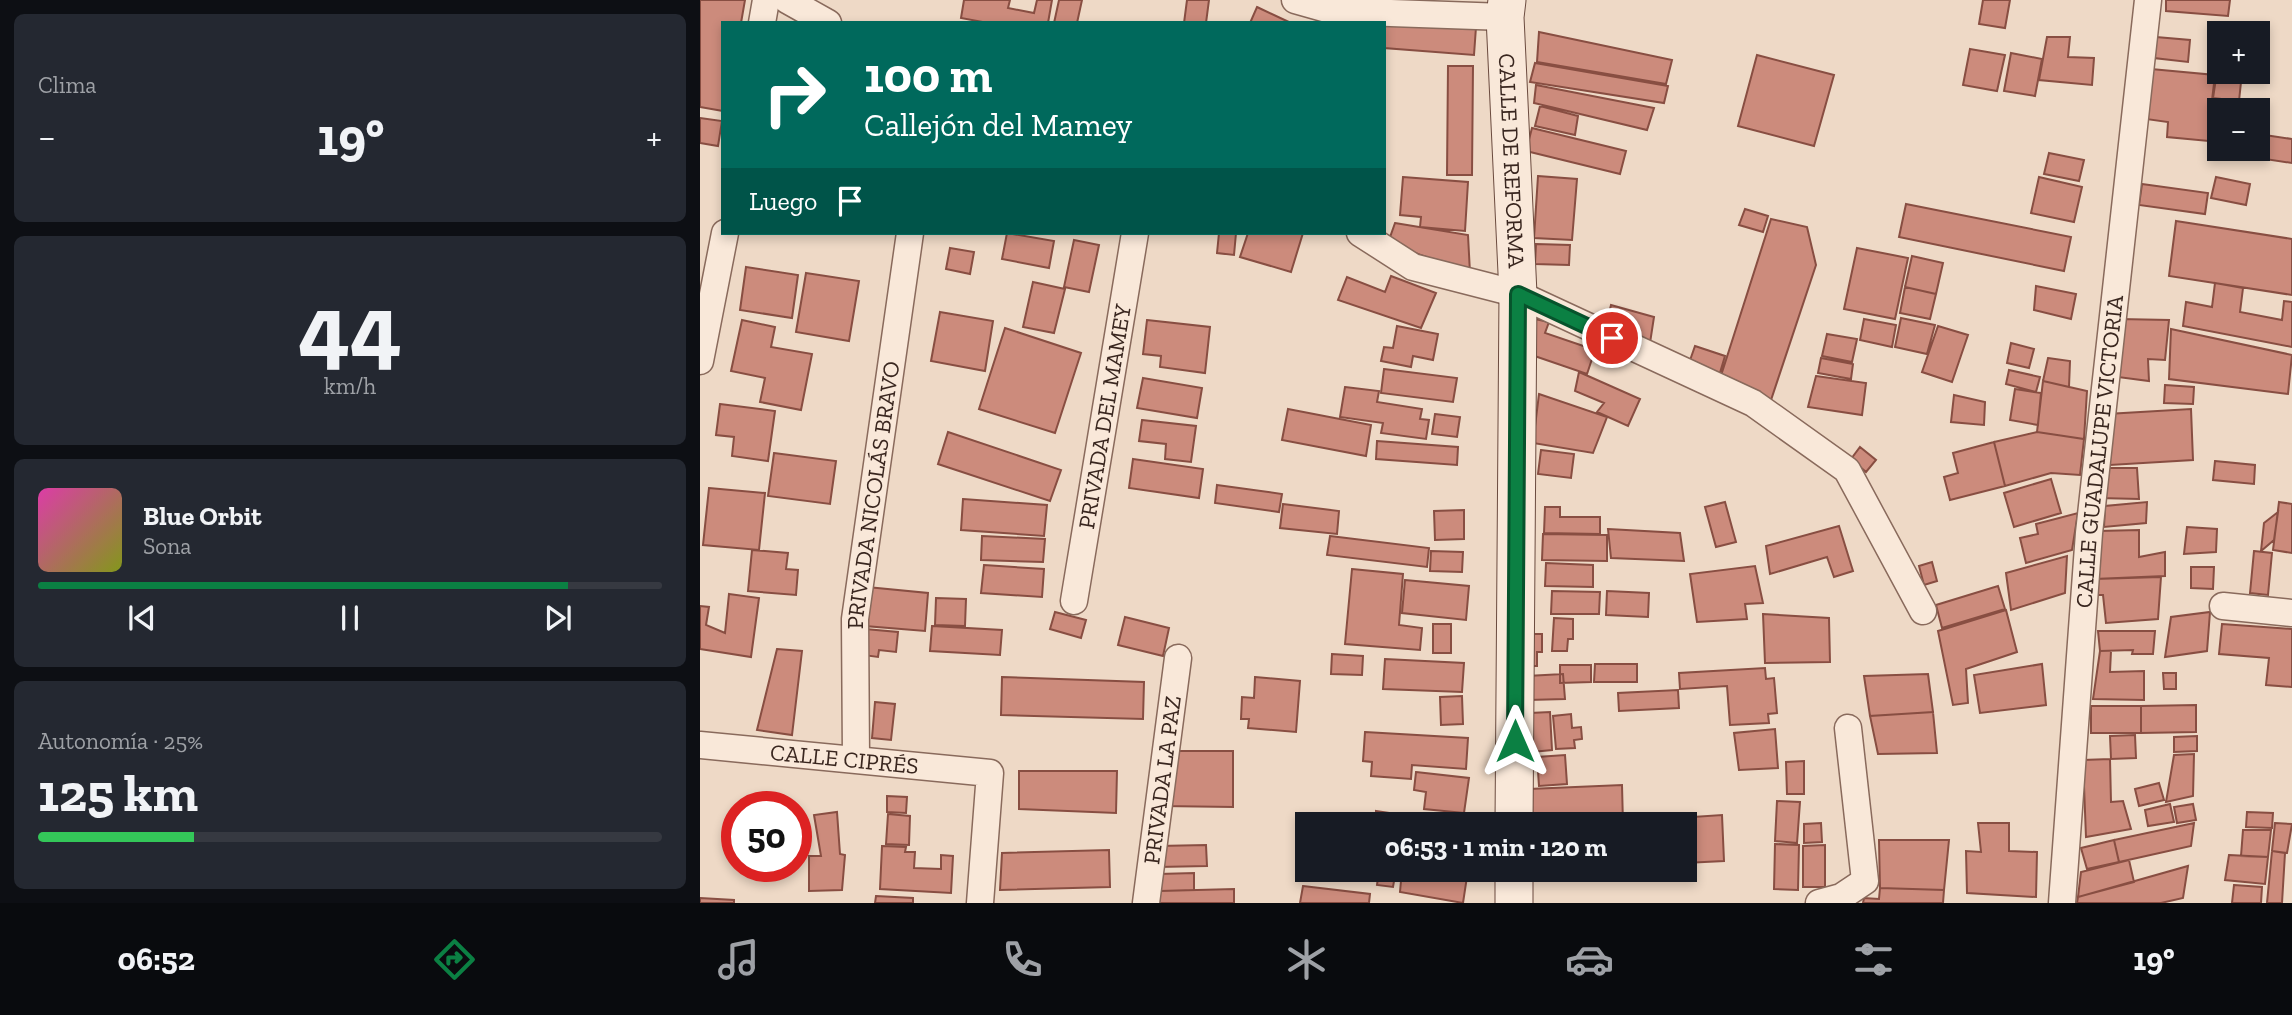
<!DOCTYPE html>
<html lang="es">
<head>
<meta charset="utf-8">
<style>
  body { margin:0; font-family:"Zilla Slab",serif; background:#242831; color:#f1f3f6; height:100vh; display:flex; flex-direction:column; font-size:26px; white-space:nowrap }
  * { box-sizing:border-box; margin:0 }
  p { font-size:23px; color:#9ea1a6 }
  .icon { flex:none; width:38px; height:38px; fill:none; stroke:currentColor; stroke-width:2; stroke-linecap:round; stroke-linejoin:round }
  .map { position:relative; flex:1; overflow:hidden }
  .side { display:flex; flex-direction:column; gap:14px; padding:14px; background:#0d0f14; width:700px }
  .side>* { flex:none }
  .hud { position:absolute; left:21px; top:21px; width:665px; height:214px; border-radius:0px; box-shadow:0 4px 10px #0003; background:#00695c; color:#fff; overflow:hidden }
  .fabs { position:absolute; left:1507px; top:21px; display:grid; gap:14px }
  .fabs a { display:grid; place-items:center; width:63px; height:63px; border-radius:0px; background:#171b24; box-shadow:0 4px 10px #0003; font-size:35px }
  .speed { position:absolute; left:21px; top:791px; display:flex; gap:14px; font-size:35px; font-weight:700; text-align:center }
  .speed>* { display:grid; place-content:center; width:91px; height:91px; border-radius:50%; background:#171b24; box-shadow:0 4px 10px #0003; line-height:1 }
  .speed .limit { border:10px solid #d22; background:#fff; color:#111 }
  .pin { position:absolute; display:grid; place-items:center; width:60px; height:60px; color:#fff; margin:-30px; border:4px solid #fff; border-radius:50%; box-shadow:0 2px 7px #0007 }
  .me { position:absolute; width:77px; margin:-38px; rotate:0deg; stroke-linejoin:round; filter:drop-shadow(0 0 5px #0008) }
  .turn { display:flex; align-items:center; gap:24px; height:147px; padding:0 28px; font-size:32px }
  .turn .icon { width:91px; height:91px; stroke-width:2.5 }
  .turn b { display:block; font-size:49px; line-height:60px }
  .then { display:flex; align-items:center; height:66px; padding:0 28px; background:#0003; gap:14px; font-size:26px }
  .big { font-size:52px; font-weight:700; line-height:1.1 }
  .side .tile { flex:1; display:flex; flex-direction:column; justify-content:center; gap:10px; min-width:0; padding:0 24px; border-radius:10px; background:#242831 }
  .side .dial { align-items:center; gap:0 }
  .dial b { font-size:91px; line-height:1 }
  .song { display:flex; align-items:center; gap:21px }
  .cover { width:84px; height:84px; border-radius:10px; background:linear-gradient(135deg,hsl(320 70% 55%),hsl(70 70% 35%)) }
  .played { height:7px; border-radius:4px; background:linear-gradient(90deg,#0b8043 85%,#363941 85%) }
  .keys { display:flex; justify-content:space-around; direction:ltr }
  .heat { display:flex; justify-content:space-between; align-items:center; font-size:38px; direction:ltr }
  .charge { height:10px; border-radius:5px; background:linear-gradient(90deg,#34c759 25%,#363941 0) }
  .trip { position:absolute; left:595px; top:812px; width:402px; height:70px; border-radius:0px; background:#171b24; box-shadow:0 4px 10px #0003; font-weight:700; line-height:70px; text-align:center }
  .tabs { display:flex; height:112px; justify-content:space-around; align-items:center; background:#090b0e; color:#9ea1a6 }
  .tabs .icon { width:49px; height:49px }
  .tabs .on { color:#0b8043 }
  .tabs b { font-size:32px; color:#f1f3f6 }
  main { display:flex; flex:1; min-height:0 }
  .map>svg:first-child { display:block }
  .building { fill:#cc8b7c; stroke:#884e42; stroke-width:2 }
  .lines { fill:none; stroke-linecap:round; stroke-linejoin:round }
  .minor-casing { stroke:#896a5c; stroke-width:29 }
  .secondary-casing { stroke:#6b4b3f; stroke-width:39 }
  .minor { stroke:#f9e8d9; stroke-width:26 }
  .secondary { stroke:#f9e8d9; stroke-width:37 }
  .route-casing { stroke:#07532c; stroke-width:18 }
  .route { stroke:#0b8043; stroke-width:12 }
  .labels { text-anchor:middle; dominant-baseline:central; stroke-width:5; stroke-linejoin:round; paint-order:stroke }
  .street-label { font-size:23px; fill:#39261f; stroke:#f5e5d5 }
</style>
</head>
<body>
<main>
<section class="side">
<div class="tile"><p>Clima</p>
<div class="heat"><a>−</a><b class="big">19°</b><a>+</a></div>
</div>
<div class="tile dial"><b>44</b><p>km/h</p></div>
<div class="tile">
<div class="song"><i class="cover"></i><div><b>Blue Orbit</b><p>Sona</p></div></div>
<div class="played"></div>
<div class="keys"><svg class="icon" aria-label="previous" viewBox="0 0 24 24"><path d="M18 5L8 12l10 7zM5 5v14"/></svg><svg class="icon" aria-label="pause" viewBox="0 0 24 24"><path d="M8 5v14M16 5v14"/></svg><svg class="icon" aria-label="next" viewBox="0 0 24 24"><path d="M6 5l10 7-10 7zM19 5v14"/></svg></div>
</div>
<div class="tile"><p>Autonomía · 25%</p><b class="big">125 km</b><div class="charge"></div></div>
</section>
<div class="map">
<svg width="1592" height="903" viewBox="0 0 1592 903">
  <rect width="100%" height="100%" fill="#eed9c6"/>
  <path class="building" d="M0 0H45L41 23H23V111L0 107Z
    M264 0H310L308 8 334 13 337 0H352L348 23H288L261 18Z
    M359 0H382L377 23H354Z
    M487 0H509L506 23H484Z
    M1283 0H1310L1305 28 1279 24Z
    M1466 0H1530L1528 16 1466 11Z
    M557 7 591 23H550Z
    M684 23 776 27 774 55 684 48Z
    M839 32 972 60 966 84 837 62Z
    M1347 37H1370L1368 57 1394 58 1392 85 1339 80Z
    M1456 37 1490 40 1488 62 1454 58Z
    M1270 49 1305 55 1297 91 1263 85Z
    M1311 53 1342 59 1335 96 1304 91Z
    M1057 55 1134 75 1114 146 1038 126Z
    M835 63 968 86 964 103 830 82Z
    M748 66H773L772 175H747Z
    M1451 69 1515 75 1510 117 1519 118V142L1467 137 1468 122 1446 119Z
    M1516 78 1541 82 1539 101 1513 98Z
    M836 85 954 108 947 130 834 103Z
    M840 106 878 116 875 135 835 126Z
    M0 118 22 121 18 146 0 143Z
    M832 128 926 151 920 174 826 151Z
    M1558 134 1592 139V163L1539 155 1540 149H1558Z
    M1349 153 1384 160 1379 181 1344 174Z
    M838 176 877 179 872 240 834 238Z
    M703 177 768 182 765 231 720 227 721 217 700 215Z
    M1339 177 1382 187 1374 222 1331 213Z
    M1516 177 1550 184 1546 205 1511 198Z
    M1442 184 1508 193 1505 214 1439 205Z
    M1206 204 1371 237 1364 271 1199 237Z
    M1045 209 1068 216 1063 232 1039 225Z
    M1071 219 1107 227 1116 265 1068 409 1018 385Z
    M1476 221 1592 239V295L1469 276Z
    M695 223 768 235 770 273 688 243Z
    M307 233 354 241 349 268 302 259Z
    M519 233H536L534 255 517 253Z
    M548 233H603L591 272 540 257Z
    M374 240 399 245 389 292 364 287Z
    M836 244 870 245 869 265 835 264Z
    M250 248 274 252 270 274 246 269Z
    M1157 248 1208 258 1195 319 1144 309Z
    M1212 256 1243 263 1236 294 1205 287Z
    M46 267 98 275 92 318 40 310Z
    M106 273 159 281 149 341 96 332Z
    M691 276 736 293 721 328 638 300 647 277 685 292Z
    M333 282 365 289 354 333 323 327Z
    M1515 283 1543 288 1540 312 1582 320 1584 301 1592 302V347L1483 326 1486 302 1512 307Z
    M1336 286 1376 294 1371 319 1334 310Z
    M1205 287 1236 294 1230 319 1200 313Z
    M911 305 954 317 950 343 905 330Z
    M240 312 293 321 285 371 231 361Z
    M830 318 849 322 845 333 895 350 887 374 823 352Z
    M1201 318 1235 325 1227 354 1195 347Z
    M1164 319 1196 325 1192 347 1160 340Z
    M1419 319 1469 320 1465 360 1448 359 1449 381 1410 376Z
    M42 320 75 327 71 347 112 354 101 410 60 402 65 378 31 371Z
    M447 320 510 327 505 373 460 367 461 356 443 354Z
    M697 326 738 334 733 360 713 356 711 367 681 361 684 347 693 348Z
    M1238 326 1268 335 1252 382 1222 372Z
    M305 328 381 353 355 433 279 409Z
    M1471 329 1592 355 1588 394 1469 379Z
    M1127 334 1157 339 1152 362 1122 356Z
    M1311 343 1334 349 1329 368 1307 363Z
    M995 346 1025 356 1019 376 988 366Z
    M1121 358 1153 364 1151 379 1118 373Z
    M1348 358 1370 361 1369 387 1343 381Z
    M684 369 757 378 753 402 681 393Z
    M1309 370 1340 377 1336 392 1306 384Z
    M879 372 940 399 928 426 897 412 904 403 875 391Z
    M1116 376 1166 383 1162 415 1108 407Z
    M443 378 502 388 497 418 437 408Z
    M1343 381 1387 391 1384 439 1337 432Z
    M1465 385 1494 387 1493 404 1464 403Z
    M645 387 679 391 677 402 722 409 720 419 729 420 726 439 681 433 683 423 640 417Z
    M1315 389 1341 393 1338 425 1310 420Z
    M839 394 907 417 893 453 833 443Z
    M1254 395 1285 402 1284 425 1251 422Z
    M20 404 75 411 68 461 32 456 34 437 16 435Z
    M588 409 671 425 666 456 582 440Z
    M1491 409 1493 460 1410 465 1407 414Z
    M735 414 760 417 757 437 732 434Z
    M442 420 496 426 491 462 465 459 466 444 439 441Z
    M248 432 361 470 350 501 238 464Z
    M1337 432 1384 439 1380 475 1351 473 1305 486 1294 442Z
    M677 441 758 447 757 465 676 459Z
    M1294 442 1305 486 1250 500 1244 477 1258 473 1253 453Z
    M1160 447 1176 460 1166 472 1151 459Z
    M841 450 874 454 871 478 838 474Z
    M74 453 136 461 130 504 68 496Z
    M433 459 503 469 499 498 429 488Z
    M1515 461 1555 465 1554 484 1513 480Z
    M1399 468H1437L1439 499 1398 498Z
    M1351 479 1361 513 1314 527 1304 493Z
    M517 485 582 494 579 512 515 503Z
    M9 488 65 493 59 550 3 545Z
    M263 499 347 505 344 536 261 530Z
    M1025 502 1036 542 1016 547 1005 507Z
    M1447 502 1446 523 1404 527 1405 506Z
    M1579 502 1592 504V553L1573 550Z
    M583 504 639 511 637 534 580 528Z
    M845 507H860V517H900V534L844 533Z
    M764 510V539L735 540 734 511Z
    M1578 512 1574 540 1561 551 1564 523Z
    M1378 513 1372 550 1326 563 1320 538 1338 534 1336 524Z
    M1139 526 1153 571 1134 577 1127 557 1070 574 1066 546Z
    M1487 527 1517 529 1516 552 1484 554Z
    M908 529 980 533 984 561 911 558Z
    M1439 530V557L1465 552V576L1394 579 1398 531Z
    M843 534 907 535V561L842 560Z
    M282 536 345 539 343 562 281 560Z
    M630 536 729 548 727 567 627 555Z
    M52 550 88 553 86 569 98 570 96 595 48 591Z
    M731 551 763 552 762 572 730 571Z
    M1554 551 1572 553 1568 595 1550 593Z
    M1367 556 1365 593 1311 610 1306 573Z
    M1232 562 1237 581 1224 585 1219 566Z
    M846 563 893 565V587L845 586Z
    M284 565 344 569 342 597 281 593Z
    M1055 566 1063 603 1045 604 1047 619 997 622 990 574Z
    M1491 567H1514L1513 589 1491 588Z
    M652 569 703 574 699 625 722 628 720 650 645 644Z
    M1461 577 1458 619 1406 623 1403 595H1395L1394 579Z
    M705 580 769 586 766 620 702 613Z
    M1298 586 1305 609 1242 628 1236 605Z
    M167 587 228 593 225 631 165 626Z
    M852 591 900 592 899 614H851Z
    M907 591 949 593 948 617 906 615Z
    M29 594 59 598 51 657 0 649V606L9 607 6 625 25 633Z
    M236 598 266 599 265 626 235 625Z
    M1306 610 1317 652 1266 669 1268 703 1253 705 1238 631Z
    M355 612 386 620 381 638 350 629Z
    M1510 612 1507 651 1465 657 1471 617Z
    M1063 614 1129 618 1130 662 1065 663Z
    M425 617 469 628 463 656 418 645Z
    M854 618 873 619V639H868L867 651H852Z
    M733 624H751V653H733Z
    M1522 624 1592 629V687L1566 685 1569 658 1519 654Z
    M232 626 302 630 300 655 230 651Z
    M165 629 198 632 196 652 179 650 178 657 163 655Z
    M1398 631H1455L1453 654H1432L1433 650 1400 651Z
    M820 634H842V652H837V666H820Z
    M77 649 102 651 92 735 57 730Z
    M1400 651H1411L1410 672 1444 671V700L1393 699Z
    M632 654 663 656 662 675 631 674Z
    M685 659 764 663 762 692 683 689Z
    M895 664H937V682H894Z
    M1342 664 1346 705 1280 713 1274 675Z
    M860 665H891V682L860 683Z
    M1065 668 1066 679 1074 678 1077 713 1068 714 1069 723 1030 725 1027 686 980 689 979 673Z
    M1463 673H1476V689H1464Z
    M863 674 865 699 828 700 827 676Z
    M1228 674 1233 712 1170 716 1164 676Z
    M302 677 444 682 443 719 301 715Z
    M555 677 600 681 596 732 548 728 549 719H541L542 697 554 698Z
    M978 690 979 708 919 711 918 693Z
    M762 696 763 724 741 725 740 697Z
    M175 702 195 704 191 740 172 738Z
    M1496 705V732L1441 733V706Z
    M1391 706H1441V733H1391Z
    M850 712 852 750 832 752 830 713Z
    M1233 712 1237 753 1178 754 1170 716Z
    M871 714 872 728 881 727 882 739 874 740 875 748 856 749 853 716Z
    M1075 729 1078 768 1039 770 1034 733Z
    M665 732 768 738 766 769 712 765 711 779 671 776 672 762 663 761Z
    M1435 735 1436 758 1411 759 1410 736Z
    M1497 736V751L1474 752V737Z
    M469 751H533V807L462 806Z
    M1494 754 1493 796 1466 802 1474 755Z
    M865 755 867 784 839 786 837 757Z
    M1410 759 1411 802 1423 801 1431 829 1386 837 1383 760Z
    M1104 761V794H1087L1086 762Z
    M319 771H417L416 813 319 809Z
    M716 772 769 778 764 813 724 809 726 792 714 790Z
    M1459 783 1464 800 1439 806 1435 789Z
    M922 785 923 824H830L829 789Z
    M187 796 207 797 206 813 187 812Z
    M1077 801 1100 802 1097 843 1075 841Z
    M1470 804 1474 822 1448 826 1445 810Z
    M1493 804 1496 820 1477 823 1474 807Z
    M676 811 763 824H676Z
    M137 812 140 854 145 855 142 890 109 891V856H121L114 815Z
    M1547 812 1573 813 1572 828 1546 827Z
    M188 814 210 816 209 845 186 844Z
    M1022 815 1024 861 985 863V824H933V821Z
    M1121 823 1122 842 1104 843V824Z
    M1278 823H1309V851L1337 852 1336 897 1267 893 1266 851 1281 852Z
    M1494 823 1491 846 1419 862 1414 840Z
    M1575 823 1592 824 1587 853 1572 851Z
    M1543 830H1571L1568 857 1541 856Z
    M1179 840H1249L1244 890 1180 888Z
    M1414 840 1419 862 1387 869 1381 848Z
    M1075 844 1099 845 1098 890 1074 889Z
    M506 845 507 866 458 867V846Z
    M1125 845V887H1103V846Z
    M182 846 206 847 205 852H215L214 868 241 869V855L253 856 251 893 180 889Z
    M409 850 410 887 300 890 302 853Z
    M1572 851 1585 853 1582 903H1567Z
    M1529 855 1568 857 1565 884 1525 880Z
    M1429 860 1434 882 1378 897 1381 872Z
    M1488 866 1483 898 1461 903H1377L1378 897Z
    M679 870H696L693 887 677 885Z
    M702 870H768L763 903 700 892Z
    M494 873V890L460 891 459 874Z
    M1534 885 1562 887 1561 903H1532Z
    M603 886 670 894 669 903H600Z
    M1180 888 1244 890 1243 903H1163L1164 898 1179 899Z
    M534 889V903H450L460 891Z
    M176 896 213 898V903H175Z
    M0 898 34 900V903H0Z"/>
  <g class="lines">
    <g class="minor-casing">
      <g id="minor">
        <path d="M87 0 128 23"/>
        <path d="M595 0 634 11 805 17"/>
        <path d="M62 23 66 0"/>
        <path d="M660 233 713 267 818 294 1053 403 1147 470 1223 611"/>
        <path d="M0 361 25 233"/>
        <path id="s1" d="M374 601 435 233"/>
        <path d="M1523 606 1592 613"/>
        <path id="s2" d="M0 745 290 773 280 903"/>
        <path id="s3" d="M156 758 155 619 210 233"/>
        <path id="s4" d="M446 903 478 658"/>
        <path d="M1119 903 1141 897 1165 881 1148 728"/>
        <path id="s5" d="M1362 903 1389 533 1448 0"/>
      </g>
    </g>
    <g class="secondary-casing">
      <g id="secondary">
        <path id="s6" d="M807 0 805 17 818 294 814 824"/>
        <path d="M814 903V870"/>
      </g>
    </g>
    <use href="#minor" class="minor"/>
    <use href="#secondary" class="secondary"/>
  </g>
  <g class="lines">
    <g class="route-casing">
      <path id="route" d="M815 741 818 294 912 338"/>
    </g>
    <use href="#route" class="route"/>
  </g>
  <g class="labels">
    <g class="street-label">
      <text stroke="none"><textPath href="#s6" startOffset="161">CALLE DE REFORMA</textPath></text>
      <text stroke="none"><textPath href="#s1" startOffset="187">PRIVADA DEL MAMEY</textPath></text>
      <text stroke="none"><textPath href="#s5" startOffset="453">CALLE GUADALUPE VICTORIA</textPath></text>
      <text stroke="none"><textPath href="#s3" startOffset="264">PRIVADA NICOLÁS BRAVO</textPath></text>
      <text stroke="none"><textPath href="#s2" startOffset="145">CALLE CIPRÉS</textPath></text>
      <text stroke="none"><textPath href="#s4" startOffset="124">PRIVADA LA PAZ</textPath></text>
    </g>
  </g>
</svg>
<div class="fabs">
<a>+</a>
<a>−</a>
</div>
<div class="speed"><div class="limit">50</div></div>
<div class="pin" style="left:912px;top:338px;background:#d93025"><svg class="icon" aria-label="arrive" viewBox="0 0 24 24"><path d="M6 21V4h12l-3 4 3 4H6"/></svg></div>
<svg class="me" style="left:815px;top:741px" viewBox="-20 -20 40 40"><path d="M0-17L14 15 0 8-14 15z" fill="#0b8043" stroke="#fff" stroke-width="4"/></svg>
<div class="trip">06:53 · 1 min · 120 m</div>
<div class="hud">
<div class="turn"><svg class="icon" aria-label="right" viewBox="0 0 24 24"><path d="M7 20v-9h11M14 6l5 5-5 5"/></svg><div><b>100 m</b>Callejón del Mamey</div></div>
<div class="then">Luego<svg class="icon" aria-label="arrive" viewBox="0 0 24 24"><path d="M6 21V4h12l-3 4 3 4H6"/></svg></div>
</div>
</div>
</main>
<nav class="tabs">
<b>06:52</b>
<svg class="icon on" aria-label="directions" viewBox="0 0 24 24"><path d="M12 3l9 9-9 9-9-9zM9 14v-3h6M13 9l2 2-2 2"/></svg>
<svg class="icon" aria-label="music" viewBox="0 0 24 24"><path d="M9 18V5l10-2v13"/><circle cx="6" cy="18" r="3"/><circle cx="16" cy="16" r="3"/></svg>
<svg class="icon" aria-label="phone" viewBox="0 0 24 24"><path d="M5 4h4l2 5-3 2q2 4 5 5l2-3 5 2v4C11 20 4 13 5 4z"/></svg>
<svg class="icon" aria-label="climate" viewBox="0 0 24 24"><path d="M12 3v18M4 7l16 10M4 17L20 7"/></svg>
<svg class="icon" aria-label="car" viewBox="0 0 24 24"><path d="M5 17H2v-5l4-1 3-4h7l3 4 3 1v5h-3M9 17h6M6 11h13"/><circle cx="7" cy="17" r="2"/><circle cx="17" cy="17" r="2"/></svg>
<svg class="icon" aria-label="filters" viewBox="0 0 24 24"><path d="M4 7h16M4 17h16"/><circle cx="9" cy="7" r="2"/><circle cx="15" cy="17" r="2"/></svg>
<b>19°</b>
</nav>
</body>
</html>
